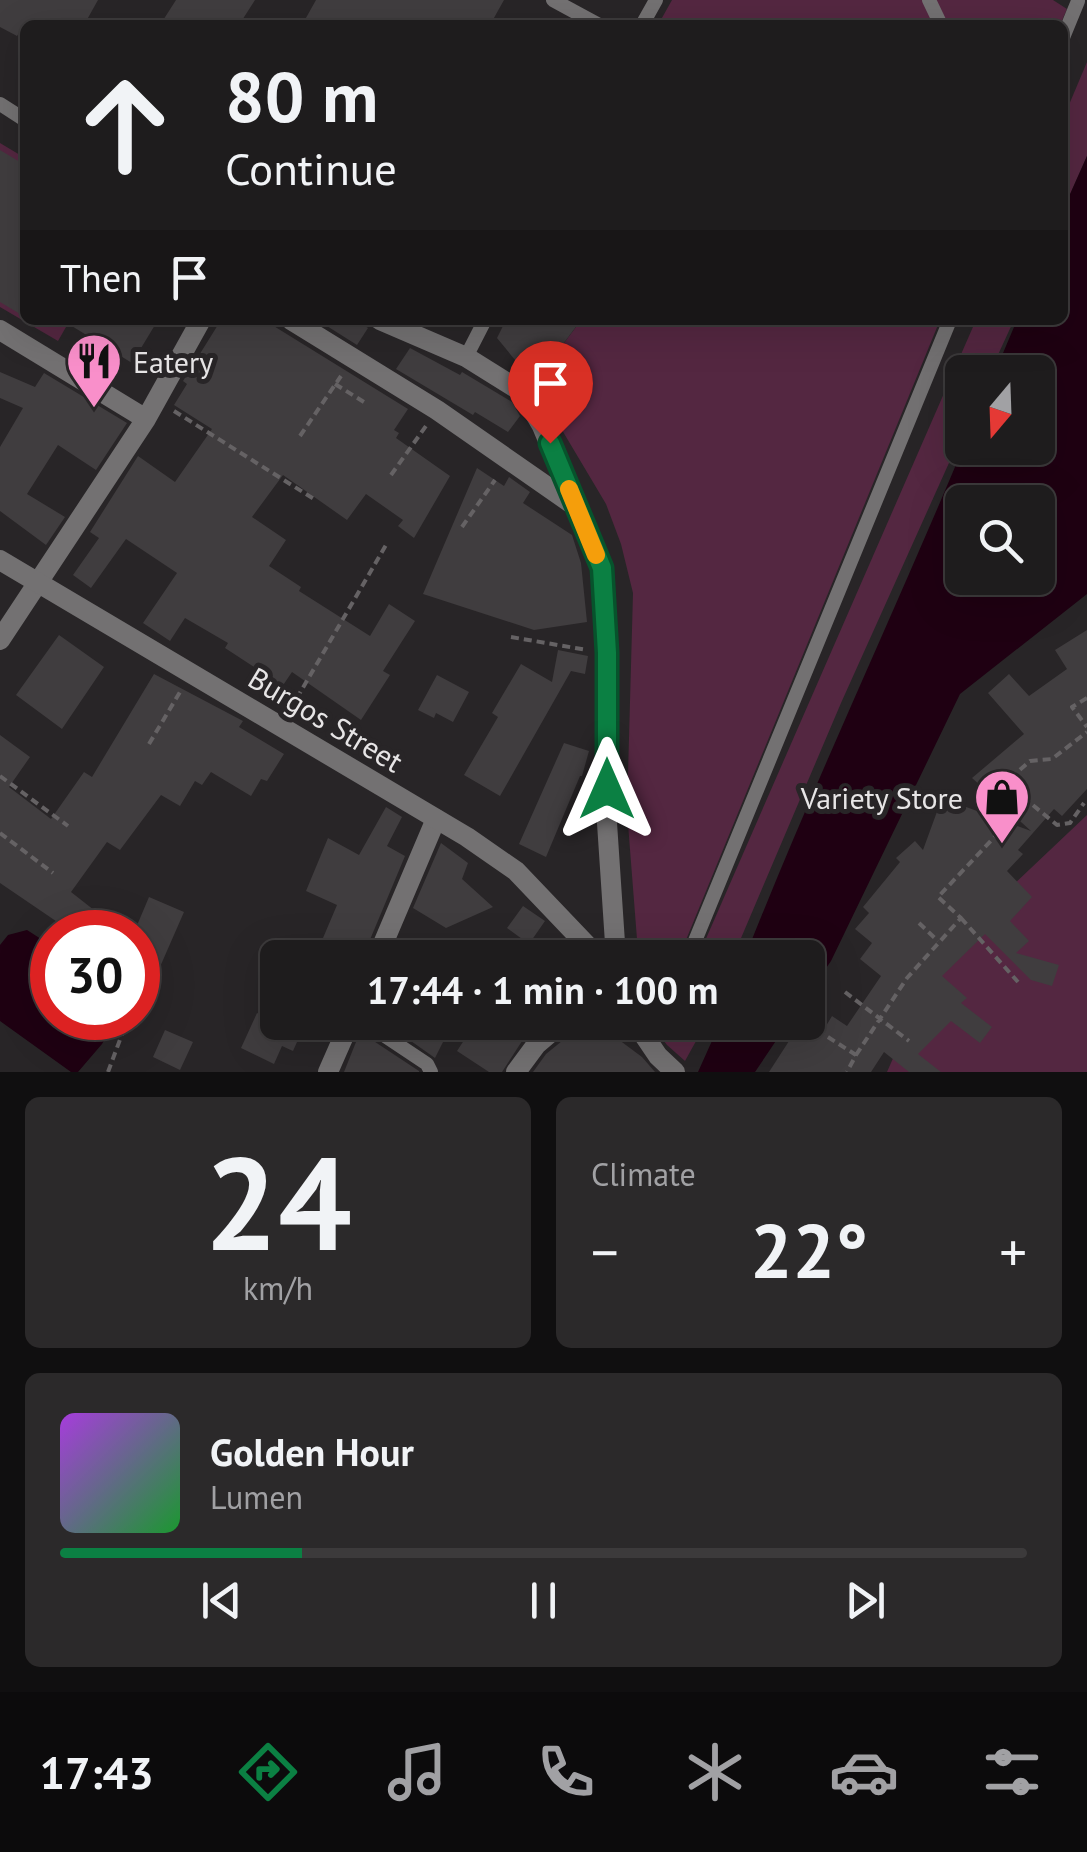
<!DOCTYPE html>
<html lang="en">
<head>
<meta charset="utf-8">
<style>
  body { margin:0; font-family:"PT Sans",sans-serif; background:#2b292a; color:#f1f3f6; height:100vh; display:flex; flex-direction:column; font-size:38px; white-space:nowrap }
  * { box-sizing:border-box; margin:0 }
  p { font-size:32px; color:#a1a1a4 }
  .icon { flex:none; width:55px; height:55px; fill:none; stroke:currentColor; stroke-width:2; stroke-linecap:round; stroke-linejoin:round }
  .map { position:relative; height:1072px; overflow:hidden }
  .details { display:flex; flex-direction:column; gap:25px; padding:25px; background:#100f10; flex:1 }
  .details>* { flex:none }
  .hud { position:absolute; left:20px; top:20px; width:1048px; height:305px; border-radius:15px; box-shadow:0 10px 40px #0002,0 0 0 2px #3c3a3b; background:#1e1c1d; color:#f1f3f6; overflow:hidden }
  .needle { width:65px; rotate:199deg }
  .fabs { position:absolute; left:945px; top:355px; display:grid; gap:20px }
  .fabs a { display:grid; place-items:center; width:110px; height:110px; border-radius:15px; background:#1e1c1d; box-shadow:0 10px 40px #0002,0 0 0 2px #3c3a3b; font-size:50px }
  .speed { position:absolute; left:30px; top:910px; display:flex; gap:20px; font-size:50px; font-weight:700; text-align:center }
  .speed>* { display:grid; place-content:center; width:130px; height:130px; border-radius:50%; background:#1e1c1d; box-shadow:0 10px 40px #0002,0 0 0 2px #3c3a3b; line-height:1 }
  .speed .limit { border:15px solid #d22; background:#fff; color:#111 }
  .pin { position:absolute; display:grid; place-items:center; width:85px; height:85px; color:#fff; margin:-102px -42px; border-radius:50% 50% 50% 0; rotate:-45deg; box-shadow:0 0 10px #0007 }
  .pin .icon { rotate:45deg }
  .me { position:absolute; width:110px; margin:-55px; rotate:0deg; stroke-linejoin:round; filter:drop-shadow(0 0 8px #0008) }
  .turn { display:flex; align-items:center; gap:35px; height:210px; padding:0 40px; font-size:45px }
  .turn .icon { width:130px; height:130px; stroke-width:2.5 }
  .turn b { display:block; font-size:70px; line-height:85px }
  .then { display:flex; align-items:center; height:95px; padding:0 40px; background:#0003; gap:20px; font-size:38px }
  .big { font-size:75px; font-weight:800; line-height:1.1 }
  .details .widget { flex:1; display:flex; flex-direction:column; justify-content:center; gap:15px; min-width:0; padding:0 35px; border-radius:15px; background:#2b292a }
  .details .dial { align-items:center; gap:0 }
  .dial b { font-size:130px; line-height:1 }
  .song { display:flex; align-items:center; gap:30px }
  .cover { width:120px; height:120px; border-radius:15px; background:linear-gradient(135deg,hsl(280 70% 55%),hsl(130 70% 35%)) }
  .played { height:10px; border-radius:5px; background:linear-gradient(90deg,#0b8043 25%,#3c3a3b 25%) }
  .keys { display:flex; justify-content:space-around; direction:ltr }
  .heat { display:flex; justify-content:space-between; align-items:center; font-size:55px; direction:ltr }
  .details .tiles { flex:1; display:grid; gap:25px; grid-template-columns:1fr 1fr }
  .widget:last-child { grid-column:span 2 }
  .trip { position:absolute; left:260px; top:940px; width:565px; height:100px; border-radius:15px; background:#1e1c1d; box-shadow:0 10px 40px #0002,0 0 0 2px #3c3a3b; font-weight:800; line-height:100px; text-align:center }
  .tabs { display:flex; height:160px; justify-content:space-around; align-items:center; background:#0c0b0c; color:#a1a1a4 }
  .tabs .icon { width:70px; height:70px }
  .tabs .on { color:#0b8043 }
  .tabs b { font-size:45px; color:#f1f3f6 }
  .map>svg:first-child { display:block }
  .green { fill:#542741 }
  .water { fill:#1f0012; fill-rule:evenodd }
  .building { fill:#403d3f }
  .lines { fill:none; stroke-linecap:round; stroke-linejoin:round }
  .path { stroke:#656264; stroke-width:4; stroke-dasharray:8 5; stroke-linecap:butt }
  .service { stroke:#737172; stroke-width:14 }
  .minor { stroke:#737172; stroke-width:20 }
  .tertiary { stroke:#737172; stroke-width:20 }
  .route-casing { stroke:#07532c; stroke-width:25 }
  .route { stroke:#0b8043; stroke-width:18 }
  .slow { stroke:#f59e0b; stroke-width:18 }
  .labels { text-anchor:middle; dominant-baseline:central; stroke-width:10; stroke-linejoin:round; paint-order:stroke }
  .poi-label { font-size:30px; fill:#e7e5e6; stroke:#282527; text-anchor:start }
  .street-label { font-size:30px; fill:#e7e5e6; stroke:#282527 }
</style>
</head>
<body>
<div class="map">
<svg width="1087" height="1072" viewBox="0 0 1087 1072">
  <rect width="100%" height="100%" fill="#282527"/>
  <path class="green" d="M672 0H1053L1067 9 1060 25H658Z
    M1087 62V156L1063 210V119Z
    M0 143 25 158V320H70L58 341 0 307Z
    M576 320H940L679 957 638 952 627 811 633 593 621 544 606 504 534 383 579 323Z
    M976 320H1014L990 372H962V434L841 703 733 957H698Z
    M1087 815V1072H887L938 956Z
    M650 1023H706L685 1061 667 1045Z"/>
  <path class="water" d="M1087 156V594L960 694 831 961 808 994V958L745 957C813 785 892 618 963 448H1038V372H995L1017 320H1062L1063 210ZM962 502H1038V578H962Z
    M27 930 52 946V1018H117L102 1044 78 1072H71L0 1021V945L8 935Z
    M720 1023V1022L788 1023 755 1072H698Z"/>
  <path class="building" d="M0 0H98L84 25H24L17 36 0 27Z
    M176 0H255L239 25H160Z
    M316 0H504L490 25H302Z
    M0 150 25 165V317L0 302Z
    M62 320H158L132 363Z
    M221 320H264L408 409 394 430 399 433 396 438 450 476 414 538 398 526 403 520 366 494 347 520 283 475 252 517 286 540 269 566 301 587 299 591 370 636 389 604 415 621 383 671 390 675 361 720 292 672 275 697 249 680 257 669 225 648 228 643 185 618 170 641 143 623 177 573 126 539 91 588 73 575 99 538 90 532 138 456 175 482 212 429 174 405 187 384 183 381Z
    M356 320 368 328 357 345 319 321Z
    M506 320H581L534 383 497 338Z
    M410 348 460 375 462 372 512 402 520 416 508 432 475 412 473 415 396 369Z
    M0 372 35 387 44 373 127 423 96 470 58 445 27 494 65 517 46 545 0 511V447L23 408 0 398Z
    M477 468 504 486 509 477 530 492 523 503 572 535 581 563 587 622 534 630 423 594Z
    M1087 630V789L1062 816 1054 809 1018 850 1023 854 1007 871 1032 897 1010 921 1029 941 1016 953 1059 965 1052 986 1031 980 985 934 942 976 967 998 961 1003 992 1027 980 1043 951 1021 918 1054 941 1072H909L884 1052 871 1072H769L800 1024 820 1036 832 1016 847 1026 881 976 860 959 872 943 855 929 869 913 863 907 900 862 896 858 915 841 923 850 942 798 1031 831 972 778 1024 734 988 693 1009 674 1029 696 1067 669 1055 650Z
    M59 635 104 667 62 729 16 695Z
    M558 650 588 656 585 674 571 671 500 796 464 775 498 717 492 713 521 664 552 682Z
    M154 674 243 721 239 727 284 754 267 781 261 779 251 796 211 772 202 785 195 781 180 806 161 795 120 850 107 842 71 892 122 932H72L0 883V735L30 757 9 787 51 819 84 772 92 777Z
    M437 675 469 692 453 722 436 713 434 718 418 710Z
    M564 743 589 751 582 776H580L546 857 519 844Z
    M386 807 402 817 387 846 405 856 364 954 323 938 337 905 306 891 328 838 359 855Z
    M441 843 468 863 462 879 493 907 446 928 413 908Z
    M149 897 184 912 156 976 138 968V923Z
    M523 906 545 921 529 944 507 928Z
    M257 1013 301 1033 293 1051 282 1046 274 1064 241 1048Z
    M384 1022H424L447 1034 435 1058Z
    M476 1022H501L524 1038 502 1072H489L457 1051Z
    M576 1022H595L642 1057 655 1072H533L546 1054 573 1032Z
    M165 1030 193 1042 180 1070 153 1057Z
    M360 1032 419 1071V1072H344Z"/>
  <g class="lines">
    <path class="path" d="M335 384 364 402
      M174 411 314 499
      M300 436 341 376
      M391 475 426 426
      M462 527 495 480
      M511 637 587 650
      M1087 698 1072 707 1087 727
      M290 710 386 545
      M149 744 180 692
      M0 776 68 826
      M1023 797 1057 825 1070 823 1084 803
      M0 833 53 873
      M961 918 1018 982
      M919 923 938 941
      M138 992V989
      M845 992 909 1041
      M806 1023 856 1055 847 1072
      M856 1055 907 978 961 918 938 897 1001 830 1005 815 1023 797 1007 781 1030 761 1052 759 1087 732
      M108 1072 128 1018"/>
    <path class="service" d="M553 0 599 25
      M929 0 941 25
      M642 25 656 0
      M1062 40 1078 1
      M0 104 25 120
      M466 357 485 320
      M688 958 950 320
      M364 1022 427 1064 431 1072"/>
    <path class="minor" d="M291 320 437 410 575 506
      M380 320 466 357 522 392 542 426 602 568 607 653V823L616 958
      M0 330 146 419
      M0 640 146 419 201 320
      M377 958 436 819
      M328 1072 350 1022
      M516 1072 536 1045 563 1022"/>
    <path class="tertiary" d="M0 560 467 837 516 871 599 958
      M635 1022 658 1056 675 1072"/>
  </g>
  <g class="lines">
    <g class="route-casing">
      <path id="route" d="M550 443 602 568 607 653V789"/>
    </g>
    <use href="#route" class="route"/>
    <path class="slow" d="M569 489 596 555"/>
  </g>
  <defs>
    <g id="restaurant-pin" transform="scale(2.875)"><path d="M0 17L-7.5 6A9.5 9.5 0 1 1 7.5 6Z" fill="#f98fca" stroke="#282527"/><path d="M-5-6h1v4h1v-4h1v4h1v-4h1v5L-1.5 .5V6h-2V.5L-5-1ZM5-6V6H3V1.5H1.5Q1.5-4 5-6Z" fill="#111"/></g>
    <g id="shop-pin" transform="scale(2.875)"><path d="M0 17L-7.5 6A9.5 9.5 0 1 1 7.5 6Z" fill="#f98fca" stroke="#282527"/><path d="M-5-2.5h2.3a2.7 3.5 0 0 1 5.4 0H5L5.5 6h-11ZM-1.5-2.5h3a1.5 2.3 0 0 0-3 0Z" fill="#111"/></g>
  </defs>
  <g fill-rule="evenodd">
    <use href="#restaurant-pin" x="94" y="361"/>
    <use href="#shop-pin" x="1002" y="797"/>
  </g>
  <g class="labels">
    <g class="poi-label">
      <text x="133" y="361">Eatery</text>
      <text x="963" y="797" text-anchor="end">Variety Store</text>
    </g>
    <g class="street-label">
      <text transform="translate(326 719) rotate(31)">Burgos Street</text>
    </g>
  </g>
</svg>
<div class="fabs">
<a><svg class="needle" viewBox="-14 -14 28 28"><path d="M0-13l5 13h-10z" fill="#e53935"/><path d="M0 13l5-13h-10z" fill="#a1a1a4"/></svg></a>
<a><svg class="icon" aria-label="search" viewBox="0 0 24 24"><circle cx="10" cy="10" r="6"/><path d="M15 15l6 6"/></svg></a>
</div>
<div class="speed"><div class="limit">30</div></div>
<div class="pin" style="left:550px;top:443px;background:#d93025"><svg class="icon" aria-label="arrive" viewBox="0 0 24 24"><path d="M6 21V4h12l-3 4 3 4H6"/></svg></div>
<svg class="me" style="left:607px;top:789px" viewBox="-20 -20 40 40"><path d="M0-17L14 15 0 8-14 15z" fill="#0b8043" stroke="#fff" stroke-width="4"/></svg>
<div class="trip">17:44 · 1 min · 100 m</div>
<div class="hud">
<div class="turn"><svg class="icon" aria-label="ahead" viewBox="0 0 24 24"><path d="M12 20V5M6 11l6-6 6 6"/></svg><div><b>80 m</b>Continue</div></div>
<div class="then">Then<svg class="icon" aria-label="arrive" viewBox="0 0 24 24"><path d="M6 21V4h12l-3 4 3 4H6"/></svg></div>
</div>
</div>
<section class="details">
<div class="tiles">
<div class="widget dial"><b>24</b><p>km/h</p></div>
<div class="widget"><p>Climate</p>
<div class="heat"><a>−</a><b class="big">22°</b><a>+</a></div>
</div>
<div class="widget">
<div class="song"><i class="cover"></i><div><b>Golden Hour</b><p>Lumen</p></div></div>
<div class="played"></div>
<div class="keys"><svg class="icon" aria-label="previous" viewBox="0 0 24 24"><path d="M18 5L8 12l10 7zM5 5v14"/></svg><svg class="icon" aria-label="pause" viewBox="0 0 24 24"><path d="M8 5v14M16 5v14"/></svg><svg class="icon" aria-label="next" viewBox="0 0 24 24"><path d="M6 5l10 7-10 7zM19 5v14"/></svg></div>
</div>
</div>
</section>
<nav class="tabs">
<b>17:43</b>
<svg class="icon on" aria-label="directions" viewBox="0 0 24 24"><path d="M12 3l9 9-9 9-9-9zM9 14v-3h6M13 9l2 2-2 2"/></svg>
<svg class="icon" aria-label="music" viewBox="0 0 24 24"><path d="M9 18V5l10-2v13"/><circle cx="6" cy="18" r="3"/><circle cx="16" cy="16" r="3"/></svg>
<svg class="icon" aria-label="phone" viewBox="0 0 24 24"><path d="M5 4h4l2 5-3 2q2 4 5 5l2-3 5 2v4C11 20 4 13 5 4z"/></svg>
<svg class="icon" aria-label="climate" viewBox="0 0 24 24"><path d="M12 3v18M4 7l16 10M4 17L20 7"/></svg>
<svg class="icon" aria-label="car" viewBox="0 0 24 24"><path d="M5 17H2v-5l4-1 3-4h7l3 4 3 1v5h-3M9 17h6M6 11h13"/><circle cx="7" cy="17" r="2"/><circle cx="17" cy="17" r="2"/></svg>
<svg class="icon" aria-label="filters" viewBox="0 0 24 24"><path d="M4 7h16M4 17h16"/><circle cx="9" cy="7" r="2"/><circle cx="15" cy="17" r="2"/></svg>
</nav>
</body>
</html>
